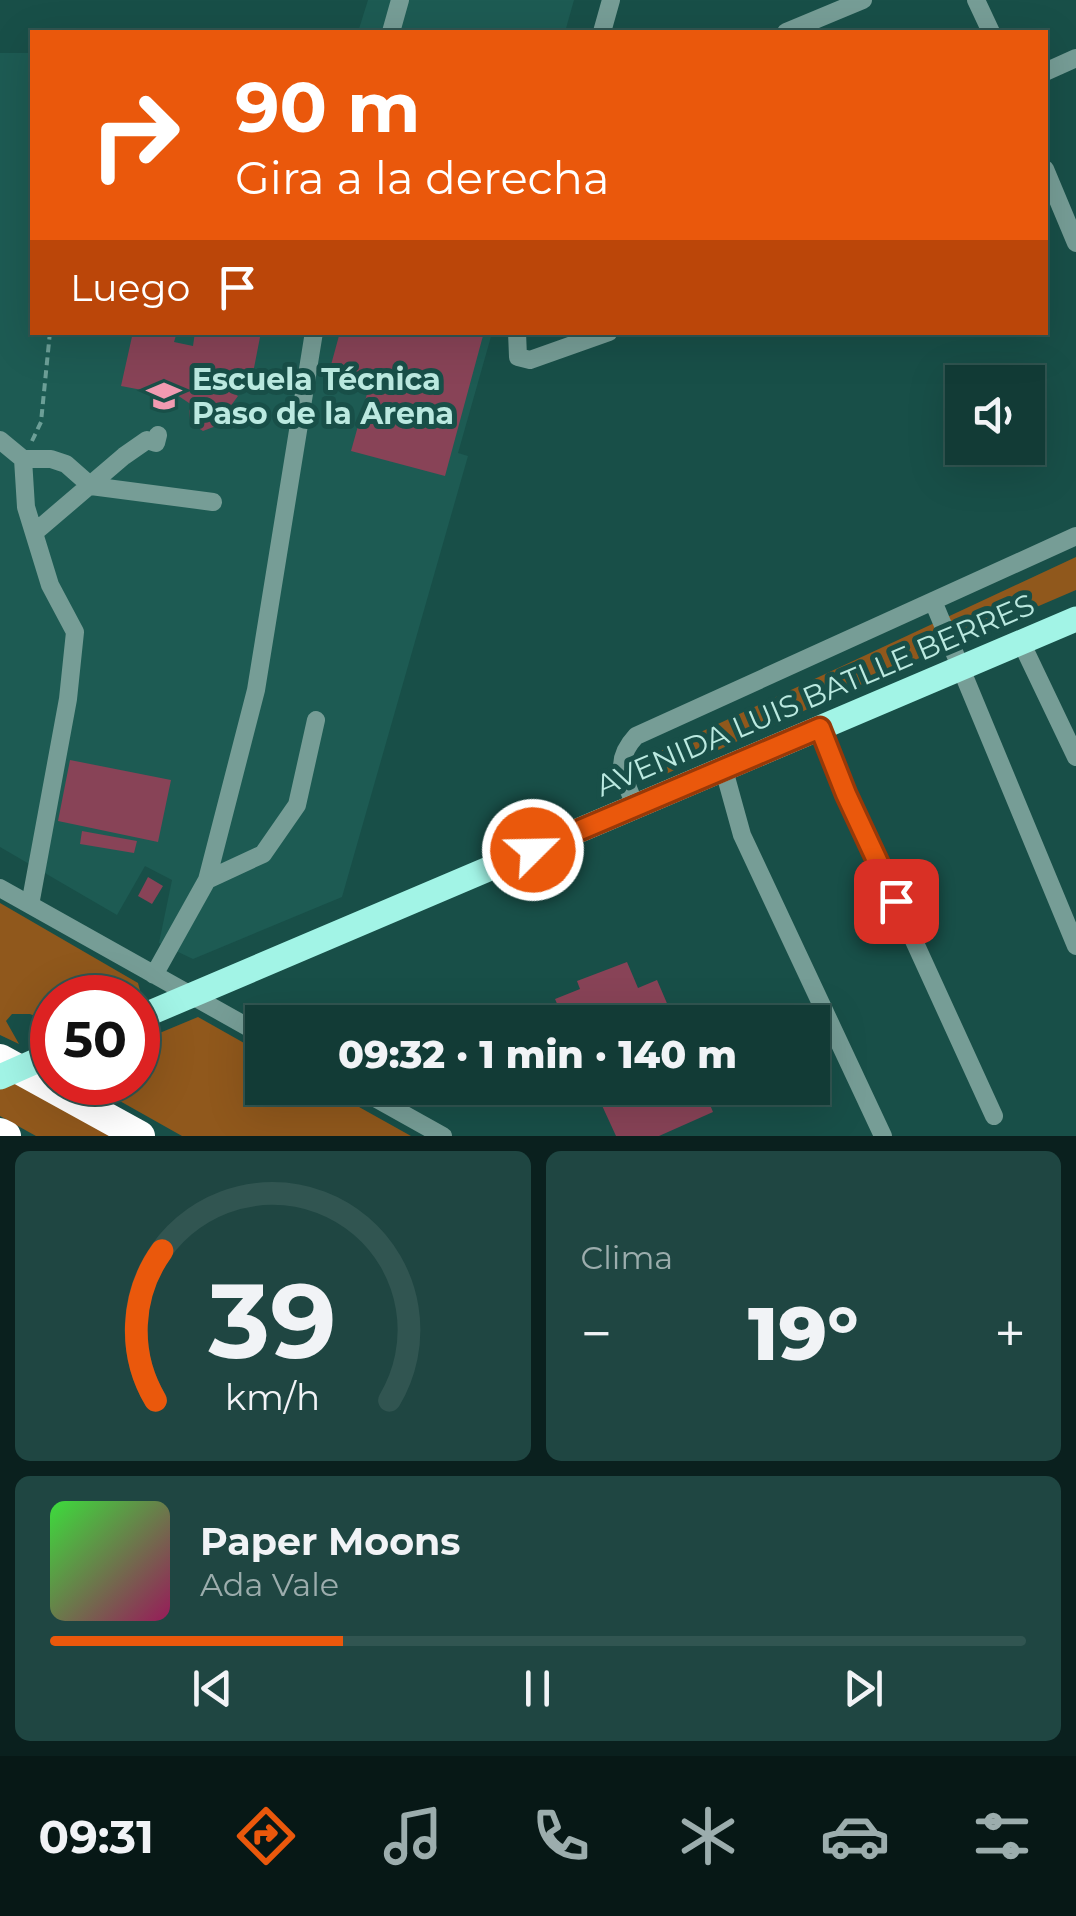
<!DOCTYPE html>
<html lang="es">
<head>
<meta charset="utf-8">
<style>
  body { margin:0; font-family:Montserrat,sans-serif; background:#1f4642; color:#f1f3f6; height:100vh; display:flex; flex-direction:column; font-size:38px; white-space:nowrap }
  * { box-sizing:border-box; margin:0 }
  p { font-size:32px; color:#9cadad }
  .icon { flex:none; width:55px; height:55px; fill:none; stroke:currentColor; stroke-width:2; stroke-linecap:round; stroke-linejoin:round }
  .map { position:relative; height:1136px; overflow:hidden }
  .panel { display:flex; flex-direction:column; gap:15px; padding:15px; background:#0a201e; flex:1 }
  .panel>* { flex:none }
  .banner { position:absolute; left:30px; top:30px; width:1018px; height:305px; border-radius:0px; box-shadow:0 10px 40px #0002,0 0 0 2px #315551; background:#ea580c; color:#fff; overflow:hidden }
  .fabs { position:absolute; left:945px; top:365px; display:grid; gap:20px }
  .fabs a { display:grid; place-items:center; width:100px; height:100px; border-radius:0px; background:#123b36; box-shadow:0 10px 40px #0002,0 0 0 2px #315551; font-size:50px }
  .speed { position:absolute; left:30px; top:975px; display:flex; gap:20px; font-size:50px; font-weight:700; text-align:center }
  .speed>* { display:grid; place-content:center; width:130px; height:130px; border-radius:50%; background:#123b36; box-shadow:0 10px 40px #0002,0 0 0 2px #315551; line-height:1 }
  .speed .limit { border:15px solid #d22; background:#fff; color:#111 }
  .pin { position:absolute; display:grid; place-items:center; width:85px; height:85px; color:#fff; margin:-42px; border-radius:20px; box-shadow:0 5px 15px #0006 }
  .me { position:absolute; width:110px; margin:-55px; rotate:67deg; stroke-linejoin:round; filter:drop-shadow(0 0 8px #0008) }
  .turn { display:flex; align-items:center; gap:35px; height:210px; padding:0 40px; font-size:45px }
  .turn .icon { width:130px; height:130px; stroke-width:2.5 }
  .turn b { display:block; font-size:70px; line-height:85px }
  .then { display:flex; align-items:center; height:95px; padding:0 40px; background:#0003; gap:20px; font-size:38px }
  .big { font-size:75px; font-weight:800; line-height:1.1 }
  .panel .tile { flex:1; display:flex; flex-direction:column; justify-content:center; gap:15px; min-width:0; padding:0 35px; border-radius:15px; background:#1f4642 }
  .panel .dial { align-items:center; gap:0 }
  .dial svg { height:260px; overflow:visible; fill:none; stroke:#315551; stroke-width:7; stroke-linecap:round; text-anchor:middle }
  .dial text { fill:#f1f3f6; stroke:none }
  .song { display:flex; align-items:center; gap:30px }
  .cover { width:120px; height:120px; border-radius:15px; background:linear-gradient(135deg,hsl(120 70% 55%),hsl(330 70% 35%)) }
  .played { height:10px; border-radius:5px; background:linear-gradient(90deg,#ea580c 30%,#315551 30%) }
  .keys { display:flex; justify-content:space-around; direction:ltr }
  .heat { display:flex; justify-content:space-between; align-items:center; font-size:55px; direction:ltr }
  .panel .tiles { flex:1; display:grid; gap:15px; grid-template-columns:1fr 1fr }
  .tile:last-child { grid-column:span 2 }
  .trip { position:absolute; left:245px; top:1005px; width:585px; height:100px; border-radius:0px; background:#123b36; box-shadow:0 10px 40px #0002,0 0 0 2px #315551; font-weight:800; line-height:100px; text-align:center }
  .tabs { display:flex; height:160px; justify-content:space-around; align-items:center; background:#071816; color:#9cadad }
  .tabs .icon { width:70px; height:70px }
  .tabs .active { color:#ea580c }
  .tabs b { font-size:45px; color:#f1f3f6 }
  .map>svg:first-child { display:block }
  .built { fill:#1d5b53 }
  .green { fill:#90581c }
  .building { fill:#884357 }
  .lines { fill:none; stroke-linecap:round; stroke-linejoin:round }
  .path { stroke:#6c9f97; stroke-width:4; stroke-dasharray:8 5; stroke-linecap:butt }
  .minor { stroke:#769d96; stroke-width:18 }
  .major { stroke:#a2f4e6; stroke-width:25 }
  .highway { stroke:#fff; stroke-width:30 }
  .major-bridge { stroke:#a2f4e6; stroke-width:25 }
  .route-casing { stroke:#983908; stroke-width:25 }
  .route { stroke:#ea580c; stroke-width:18 }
  .labels { text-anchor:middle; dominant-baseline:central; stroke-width:10; stroke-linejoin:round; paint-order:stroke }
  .poi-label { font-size:30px; font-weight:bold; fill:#bbe9e0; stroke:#184f48; text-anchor:start }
  .street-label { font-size:30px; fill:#bbe9e0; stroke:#184f48 }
</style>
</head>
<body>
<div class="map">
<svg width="1076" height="1136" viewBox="0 0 1076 1136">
  <rect width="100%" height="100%" fill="#184f48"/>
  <path class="built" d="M368 0H574L565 32H358Z
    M0 53H32V332L492 333 458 453 468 456 342 897 193 959 159 943 172 880 145 866 117 915 0 847Z"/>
  <path class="green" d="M1076 557V590L939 649 644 784C637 770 651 761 660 751Z
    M0 903 138 983 142 998H52V1023L30 1014H12L6 1021 19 1044 0 1035Z
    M198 1017 262 1053V1088H325L411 1136H182L95 1087 108 1088 117 1083 138 1082V1042Z
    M0 1075 114 1136H36L0 1116Z"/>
  <path class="building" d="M133 332H177L174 342 193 346 195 332H261L253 373 248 372 244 389 225 385 223 387 238 396 216 426 203 431 195 426 190 420 189 411 192 405 165 387 163 394 121 386Z
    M340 332H484L445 476 351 451 372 376 331 365Z
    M70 760 171 780 158 842 58 821Z
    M82 831 137 841 134 853 80 844Z
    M148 877 163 886 152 904 138 896Z
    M627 962 638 988 657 980 675 1022H565L555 999 580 989 577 981Z
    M594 1088H703L713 1112 659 1136H616Z"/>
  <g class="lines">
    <path class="path" d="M32 441 41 422 50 332"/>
    <path class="minor" d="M976 0 991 32
      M391 32 400 0
      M602 32 611 0
      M786 32 863 0
      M1045 72 1076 58
      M1045 169 1076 243
      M517 332 518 357 530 360 609 332
      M0 440 23 459H51L66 464 91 486 213 502
      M23 459 26 507 50 585 75 632 68 699 30 905
      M34 533 124 456 147 440 156 443 158 435
      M933 601 1076 946
      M1021 642 1076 757
      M821 728 847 794 994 1116
      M724 770 742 835 883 1136
      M636 807C624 778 612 762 636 736L1076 536
      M207 880 263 854 297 805 316 720
      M0 888 262 1035
      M154 975 207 880 256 690 314 332
      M357 1088 443 1136"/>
    <path class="major" d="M138 1018 1076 619"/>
    <path class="highway" d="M0 1059 140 1136
      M0 1133 6 1136"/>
    <path class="major-bridge" d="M0 1077 52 1054"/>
  </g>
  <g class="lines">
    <g class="route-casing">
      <path id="route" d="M533 850 820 728 846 794 896 901"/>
    </g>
    <use href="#route" class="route"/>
  </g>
  <defs>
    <g id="school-bare" transform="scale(2.7)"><path d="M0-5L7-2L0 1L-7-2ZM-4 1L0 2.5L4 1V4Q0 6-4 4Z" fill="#f19ab1" stroke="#184f48" stroke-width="2.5" paint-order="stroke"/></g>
  </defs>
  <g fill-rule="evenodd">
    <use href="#school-bare" x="164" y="396"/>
  </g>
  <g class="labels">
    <g class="poi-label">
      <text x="192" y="379">Escuela Técnica<tspan x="192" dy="34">Paso de la Arena</tspan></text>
    </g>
    <g class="street-label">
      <text transform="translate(815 695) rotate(-23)">AVENIDA LUIS BATLLE BERRES</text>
    </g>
  </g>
</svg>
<div class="fabs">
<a><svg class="icon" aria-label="sound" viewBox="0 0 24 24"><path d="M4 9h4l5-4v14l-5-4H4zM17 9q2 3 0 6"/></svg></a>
</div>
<div class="speed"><div class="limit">50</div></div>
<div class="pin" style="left:896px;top:901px;background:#d93025"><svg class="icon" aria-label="arrive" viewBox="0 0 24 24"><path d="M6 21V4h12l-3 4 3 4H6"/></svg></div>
<svg class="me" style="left:533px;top:850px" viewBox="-20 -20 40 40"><circle r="17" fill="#ea580c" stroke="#fff" stroke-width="3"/><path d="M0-11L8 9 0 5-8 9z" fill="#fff"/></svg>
<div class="trip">09:32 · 1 min · 140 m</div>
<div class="banner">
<div class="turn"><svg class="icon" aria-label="right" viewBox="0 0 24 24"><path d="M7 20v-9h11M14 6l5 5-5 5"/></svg><div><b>90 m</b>Gira a la derecha</div></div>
<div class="then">Luego<svg class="icon" aria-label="arrive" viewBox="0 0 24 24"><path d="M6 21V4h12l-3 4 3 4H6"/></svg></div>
</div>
</div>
<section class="panel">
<div class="tiles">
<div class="tile dial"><svg viewBox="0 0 100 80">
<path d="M14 69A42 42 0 1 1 86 69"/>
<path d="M14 69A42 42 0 0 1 16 23" stroke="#ea580c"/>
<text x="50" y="56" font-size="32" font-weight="700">39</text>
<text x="50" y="72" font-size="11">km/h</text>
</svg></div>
<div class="tile"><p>Clima</p>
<div class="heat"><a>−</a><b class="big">19°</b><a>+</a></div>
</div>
<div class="tile">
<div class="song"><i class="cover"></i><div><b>Paper Moons</b><p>Ada Vale</p></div></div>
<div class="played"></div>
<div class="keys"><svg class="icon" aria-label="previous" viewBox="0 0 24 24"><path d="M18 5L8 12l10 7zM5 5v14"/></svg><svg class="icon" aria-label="pause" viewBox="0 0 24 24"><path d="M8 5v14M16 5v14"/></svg><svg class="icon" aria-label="next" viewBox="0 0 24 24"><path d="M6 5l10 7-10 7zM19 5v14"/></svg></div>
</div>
</div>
</section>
<nav class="tabs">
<b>09:31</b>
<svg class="icon active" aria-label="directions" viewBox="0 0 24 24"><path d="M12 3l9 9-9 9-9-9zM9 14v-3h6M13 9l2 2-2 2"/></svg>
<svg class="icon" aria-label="music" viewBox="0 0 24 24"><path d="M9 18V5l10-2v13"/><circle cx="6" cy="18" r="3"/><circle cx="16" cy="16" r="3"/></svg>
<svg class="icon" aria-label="phone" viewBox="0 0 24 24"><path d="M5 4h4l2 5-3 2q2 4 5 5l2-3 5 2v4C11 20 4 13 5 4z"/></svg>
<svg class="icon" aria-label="climate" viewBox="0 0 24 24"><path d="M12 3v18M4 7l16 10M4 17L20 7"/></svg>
<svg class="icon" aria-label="car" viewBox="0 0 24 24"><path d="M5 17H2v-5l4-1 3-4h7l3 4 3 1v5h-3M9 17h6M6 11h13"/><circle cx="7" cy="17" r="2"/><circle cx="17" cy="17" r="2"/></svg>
<svg class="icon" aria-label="filters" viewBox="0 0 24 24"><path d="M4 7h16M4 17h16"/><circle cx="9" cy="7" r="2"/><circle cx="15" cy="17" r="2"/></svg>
</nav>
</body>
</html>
